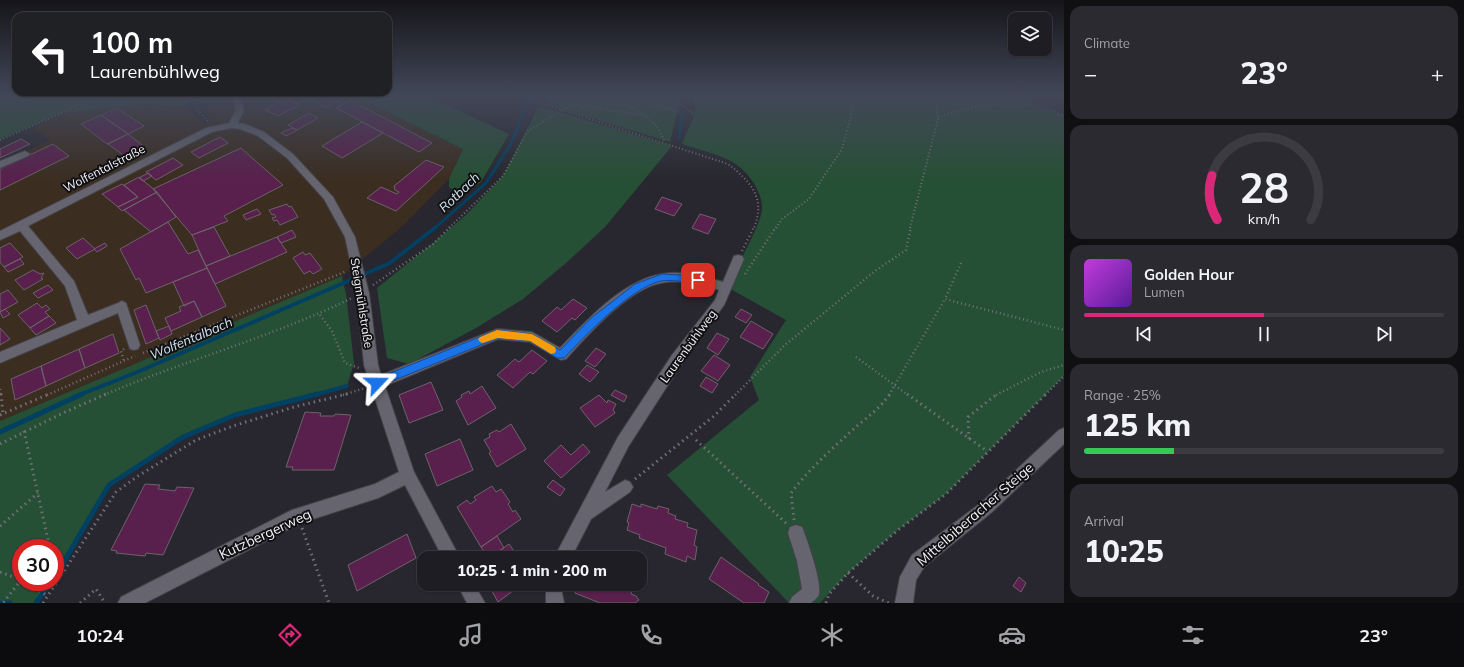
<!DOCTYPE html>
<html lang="en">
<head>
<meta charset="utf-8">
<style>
  body { margin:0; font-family:Mulish,sans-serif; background:#2b2a30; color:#f1f3f6; height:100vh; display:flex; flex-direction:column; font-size:15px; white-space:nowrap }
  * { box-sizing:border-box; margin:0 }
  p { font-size:13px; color:#a1a2a6 }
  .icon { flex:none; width:22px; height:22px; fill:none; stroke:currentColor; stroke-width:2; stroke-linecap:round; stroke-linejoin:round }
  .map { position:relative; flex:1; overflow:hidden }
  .details { display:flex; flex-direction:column; gap:6px; padding:6px; background:#101013; width:400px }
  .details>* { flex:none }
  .hud { position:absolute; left:12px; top:12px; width:380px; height:84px; border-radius:12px; box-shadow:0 1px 3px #0004,0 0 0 1px #3c3b41; background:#202124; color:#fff; overflow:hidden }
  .controls { position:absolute; left:1008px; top:12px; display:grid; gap:8px }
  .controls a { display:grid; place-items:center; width:44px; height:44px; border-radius:8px; background:#1e1d23; box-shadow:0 1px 3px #0004,0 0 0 1px #3c3b41; font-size:20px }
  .speed { position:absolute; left:12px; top:539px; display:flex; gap:8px; font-size:20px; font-weight:700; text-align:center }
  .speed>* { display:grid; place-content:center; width:52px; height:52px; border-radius:50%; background:#1e1d23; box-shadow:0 1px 3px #0004,0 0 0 1px #3c3b41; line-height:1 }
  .speed .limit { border:6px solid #d22; background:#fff; color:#111 }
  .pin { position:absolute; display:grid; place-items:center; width:34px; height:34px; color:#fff; margin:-17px; border-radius:8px; box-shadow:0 2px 6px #0006 }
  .me { position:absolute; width:44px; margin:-22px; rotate:67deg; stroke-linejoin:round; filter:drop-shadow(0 0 3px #0008) }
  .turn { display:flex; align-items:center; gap:14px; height:84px; padding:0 12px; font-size:18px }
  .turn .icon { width:52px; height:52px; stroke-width:2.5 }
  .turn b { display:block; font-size:28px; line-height:34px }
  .big { font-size:30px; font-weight:800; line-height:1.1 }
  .details .tile { flex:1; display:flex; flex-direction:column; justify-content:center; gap:6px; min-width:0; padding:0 14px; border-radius:12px; background:#2b2a30 }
  .details .dial { align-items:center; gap:0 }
  .dial svg { height:104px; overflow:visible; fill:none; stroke:#3c3b41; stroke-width:7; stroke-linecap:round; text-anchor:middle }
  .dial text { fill:#f1f3f6; stroke:none }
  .song { display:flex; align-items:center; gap:12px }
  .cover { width:48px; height:48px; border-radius:6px; background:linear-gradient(135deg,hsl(290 70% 55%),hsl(270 70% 35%)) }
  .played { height:4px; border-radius:2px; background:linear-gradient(90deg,#db2777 50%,#3c3b41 50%) }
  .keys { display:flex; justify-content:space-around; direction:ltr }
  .heat { display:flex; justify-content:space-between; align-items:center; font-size:22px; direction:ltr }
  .charge { height:6px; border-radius:3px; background:linear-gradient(90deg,#34c759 25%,#3c3b41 0) }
  .trip { position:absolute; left:417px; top:551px; width:230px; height:40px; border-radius:12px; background:#1e1d23; box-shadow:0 1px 3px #0004,0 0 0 1px #3c3b41; font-weight:800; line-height:40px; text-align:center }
  .dock { display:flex; height:64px; justify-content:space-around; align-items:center; background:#0c0c0e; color:#a1a2a6 }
  .dock .icon { width:28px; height:28px }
  .dock .selected { color:#db2777 }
  .dock b { font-size:18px; color:#f1f3f6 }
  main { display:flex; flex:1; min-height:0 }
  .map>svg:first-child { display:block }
  .commercial { fill:#3b2d20 }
  .green { fill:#265035 }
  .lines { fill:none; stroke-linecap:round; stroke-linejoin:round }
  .stream-far2 { stroke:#004062; stroke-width:3 }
  .stream-far1 { stroke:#004062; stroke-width:4 }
  .stream { stroke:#004062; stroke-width:5 }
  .building { fill:#59204d; stroke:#6c6369 }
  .minor-casing { stroke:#434249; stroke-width:2 }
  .path-far2 { stroke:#727178; stroke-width:2; stroke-dasharray:1 2.5; stroke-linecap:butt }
  .path-far1 { stroke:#727178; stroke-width:2.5; stroke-dasharray:1 3; stroke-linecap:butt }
  .path { stroke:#727178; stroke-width:3; stroke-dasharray:1.5 4; stroke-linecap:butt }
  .minor { fill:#66656f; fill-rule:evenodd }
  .route { fill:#1a73e8; stroke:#114b97 }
  .slow { fill:#f59e0b }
  .labels { text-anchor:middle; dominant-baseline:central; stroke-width:4; stroke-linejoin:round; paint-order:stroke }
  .street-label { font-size:12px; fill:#f4f3f9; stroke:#111114 }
  .water-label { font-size:13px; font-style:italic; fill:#d1e3f0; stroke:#111114 }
  .near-street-label { font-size:14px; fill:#f4f3f9; stroke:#111114 }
</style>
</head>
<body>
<main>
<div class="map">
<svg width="1064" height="603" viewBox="0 0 1064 603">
  <rect width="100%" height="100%" fill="#28272f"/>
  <path class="commercial" d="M225 96H355L463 149 449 179 404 225 342 276 0 421V164L50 140 32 128 63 113 144 104 186 107 205 124 212 121 206 112 209 104Z"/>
  <path class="green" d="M0 96H102L0 139Z
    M110 96H174L190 98 186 107 144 104 63 113 88 103Z
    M355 96H427L509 134 481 182 462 196 449 187V179L463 149Z
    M548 96H681L670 142 555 107 549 104 547 100Z
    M693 96H1031L1033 106 1064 115V376L946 494 898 530 848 573 820 603H789L667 475 759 400 750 377 786 320 727 287C734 272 762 223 762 209 763 191 746 169 731 161 717 154 697 149 682 144 685 134 696 117 695 108 695 104 693 100 693 96Z
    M543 107 672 146 605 227 566 263 523 299 476 328 409 364 387 358 377 288 433 243 466 215 503 176 538 108Z
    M342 276 346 294 354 363 347 386 235 415 183 437 143 462 109 485 88 519 64 564 55 577V548H21V582H51L36 603H0V421Z"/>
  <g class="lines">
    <path class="stream-far2" d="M686 96V98
      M679 139 682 114
      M435 228 486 183 511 144 530 96"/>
    <path class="stream-far1" d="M79 395 135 373 390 263 436 227
      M314 395 347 386"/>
    <path class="stream" d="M0 432 82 394
      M55 577 109 485 183 437 235 415 318 394
      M0 603H10
      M36 603 51 582"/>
  </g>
  <path class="building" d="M295 96H342L345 97 326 108 308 98 298 104 288 99Z
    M287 98 299 105 278 116 265 110Z
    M350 100 432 143 419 152 336 108Z
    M117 108 144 126 128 134 101 115Z
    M309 113 318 118 297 130 288 125Z
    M101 115 128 134 107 144 81 124Z
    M362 122 383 133 342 158 322 146Z
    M292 128 297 130 286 136 281 133Z
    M128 134 146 148 126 157 108 144Z
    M220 137 228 143 199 158 191 152Z
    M21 139 30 144 0 158V149Z
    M53 144 69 156 0 190V169Z
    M241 148 283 185 224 216 228 221 192 235 153 189Z
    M173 158 183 165 156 180 146 172Z
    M426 160 444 167 396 211 367 198 381 187 397 194 399 192 395 190 394 186Z
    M148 173 152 176 143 181 139 178Z
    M139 177 157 192 122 211 118 207 138 197 124 185Z
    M122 184 138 197 118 207 102 194Z
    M157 192 176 217 151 232 124 210Z
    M662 197 682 204 674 216 655 209Z
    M287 204 289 207 291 206 298 217 280 225 277 220 274 221 272 218 276 217 274 214 272 215 269 210Z
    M257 209 261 214 246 220 243 215Z
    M700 214 716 219 708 234 692 228Z
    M168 222 188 254 198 250 207 268 146 293 139 278 136 280 120 249Z
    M214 227 230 256 206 266 192 235Z
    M292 230 296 237 281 243 277 237Z
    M277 237 287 252 215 284 206 266Z
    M83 238 95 249 77 259 66 248Z
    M10 243 23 257 4 267 0 262V248Z
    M105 243 107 246 97 252 94 249Z
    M303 252 305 255 310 253 322 269 313 274 310 271 304 274 293 258Z
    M20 259 24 264 8 272 4 267Z
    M207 268 226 306 202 317 194 301 184 306 173 282Z
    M33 270 40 274 44 273 41 278 43 279 24 290 15 280Z
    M48 285 53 290 38 298 33 293Z
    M8 290 18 302 0 312V294Z
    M573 299 587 308 575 320 572 318 557 332 542 321 557 307 561 310Z
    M194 301 202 317 171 331 165 318 181 311 179 307Z
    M37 303 42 308 46 305 50 309 45 312 49 316 30 328 18 315Z
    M146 305 159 338 146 344 134 310Z
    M5 309 10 314 3 318 0 312Z
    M741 309 752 315 746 323 735 317Z
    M49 316 56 323 36 335 30 328Z
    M751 321 773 334 763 349 740 337Z
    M169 326 172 334 160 340 156 331Z
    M0 328 10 339 0 345Z
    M717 333 729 339 718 355 707 348Z
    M113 334 119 353 85 368 79 349Z
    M596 348 606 354 595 367 585 361Z
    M79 349 85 368 46 386 41 366Z
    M532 350 547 361 533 374 530 372 513 388 497 375 515 359 519 362Z
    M714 355 730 365 718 381 701 371Z
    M587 365 599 372 590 382 579 374Z
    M41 366 46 386 15 400 11 379Z
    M706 377 718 384 712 393 700 386Z
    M431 382 443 410 409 423 399 395Z
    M482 386 496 408 468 425 456 401 462 397 461 395 469 391 470 394Z
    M615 390 627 396 624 402 611 395Z
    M599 395 607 403 608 400 616 404 613 410 615 413 595 427 580 408Z
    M305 412 321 413 320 416H334L335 414 351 415 334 470H292L293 467H286Z
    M511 424 526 449 497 467 489 453 491 452 484 440 490 437 489 434 497 430 499 432Z
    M460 439 473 470 437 486 425 454Z
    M583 444 590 452 561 478 544 461 561 445 571 455Z
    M553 480 565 489 560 496 547 487Z
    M145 484 160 485 158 489 175 491 177 487 194 488 163 555 146 553 145 556 116 553 117 551 111 550Z
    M492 486 496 492 501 489 510 502 508 504 513 512 515 510 521 519 481 547 457 507 467 500 470 504 476 500 474 497Z
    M632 504 641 507V504L657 509 658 506 669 509 668 513 676 516 675 519 688 523 687 527 697 530 694 545 697 547 695 560 687 556 686 562 665 554 666 548 639 538 640 535 627 530 629 523 627 522Z
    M407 534 416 558 357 591 348 565Z
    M497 536 504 548 488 558 481 547Z
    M509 544 516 554 512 556 514 558H489Z
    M721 557 759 584 758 585 769 592 764 603H744L709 579Z
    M1019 577 1026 583 1021 592 1013 586Z
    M488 584H522L498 602Z
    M578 584H633L631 594 636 596 639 600 635 603H600L575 593Z"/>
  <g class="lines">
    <g class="minor-casing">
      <path id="minor" d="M233 96H241L244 110 238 123 245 124 264 132 293 154 333 197 355 237 369 293 378 365 381 375 497 329 532 332 560 348C587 320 623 280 662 274 682 270 704 276 723 282L734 256 738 255 742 256 744 259 724 305 682 363 628 447 605 492 625 480 630 482 633 487 630 492 591 519 571 558H554L618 437 672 355 715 300 719 290C701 284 680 279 661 283 628 289 588 335 566 359L561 360 530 342 498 339 385 386 414 472 460 558H443L405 485 378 498 301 523 145 603H118L121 597 292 510 375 484 399 472 364 365 357 293 345 237 324 199 287 158 258 136 240 129 232 128 212 132 28 226 74 281 88 315 118 303 122 301 126 303 140 345 138 349 134 350 130 349 118 313 0 363V352L77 320 65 286 20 231 0 240V231L206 128 229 123 236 110Z
        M25 151 30 154 28 156 0 168V161Z
        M1064 428V444L992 512 924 567 916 580 913 603H895L900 577 912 555 982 502 1059 430Z
        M796 525 802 527C807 539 822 582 819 594 818 598 814 600 811 603H789L792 597 802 589 797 561 788 533 790 527Z
        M457 584H474L485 603H467Z
        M548 584H564L562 593 564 603H546V593Z"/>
    </g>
    <path class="path-far2" d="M185 96 202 98 217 96
      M519 96 728 164C751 182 766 198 754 228
      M607 96C629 107 658 116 664 142
      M621 96 679 112
      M670 96 693 114
      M192 97 199 112 209 122
      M576 105 642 115
      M938 118C966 106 1001 101 1032 105 1043 107 1054 111 1064 115
      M0 140 87 102 105 96
      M449 228 503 176 527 132 561 110 576 105 586 96
      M776 228 782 219 809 199 842 149 852 112V96
      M910 228 938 119 936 96"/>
    <path class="path-far1" d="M742 251 754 227
      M961 263 945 299 1064 330
      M745 274 776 227
      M373 285 433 244 450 227
      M320 315 332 331 345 363 359 368
      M124 349 121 351 124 361
      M143 353 347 271
      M856 357 908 395
      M0 389 1 395
      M47 395 135 356
      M104 395C186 360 272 337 352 298
      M343 395 365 388
      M735 395 785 345 875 271 906 250 911 227
      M889 395 945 299
      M996 395 1041 372 1064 365
      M1045 395 1064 376"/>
    <path class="path" d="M1 394 3 414
      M907 394 987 451
      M0 415 49 394
      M24 431 48 540 45 548
      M969 439 968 417 997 394
      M696 440 787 524
      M0 444 63 413 106 394
      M635 479 714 416 736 394
      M794 520 791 493C810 468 834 447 857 426 869 416 881 407 890 394
      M0 526 38 493
      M302 528 329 603
      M0 572 21 580 3 603
      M848 573 873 596 889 603
      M25 582 48 596
      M43 603 116 492 138 476 196 440 233 426 294 407 347 394
      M80 603 96 589 105 603
      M826 603 829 594 848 573 898 530 946 494 1046 394"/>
    <use href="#minor" class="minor"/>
  </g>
  <linearGradient id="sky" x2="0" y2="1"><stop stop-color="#16151a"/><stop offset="0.53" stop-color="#424758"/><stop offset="1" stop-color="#424758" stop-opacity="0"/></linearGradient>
  <rect width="1064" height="180" fill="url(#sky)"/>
  <path class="route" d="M662 274 698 276 703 280 698 283C687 283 672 279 661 281 630 288 586 335 564 358H557L530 341 498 338 380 386 377 388 373 386 372 383 373 380 497 330 532 334 560 350 591 318 635 284Z"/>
  <path class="slow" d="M497 330 532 334 555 347 556 350 555 353 551 354 530 341 498 338 483 343 480 342 478 339 480 337Z"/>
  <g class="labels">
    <g class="street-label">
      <text transform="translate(104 168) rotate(-27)">Wolfentalstraße</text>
      <text transform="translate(362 303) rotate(81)">Steigmühlstraße</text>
      <text transform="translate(688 346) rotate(-54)">Laurenbühlweg</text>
    </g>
    <g class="water-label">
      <text transform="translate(459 192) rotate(-44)">Rotbach</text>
      <text transform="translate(191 338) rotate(-23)">Wolfentalbach</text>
    </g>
    <g class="near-street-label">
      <text transform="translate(975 514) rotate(-41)">Mittelbiberacher Steige</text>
      <text transform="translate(265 534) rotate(-25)">Kutzbergerweg</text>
    </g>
  </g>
</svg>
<div class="controls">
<a><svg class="icon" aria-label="layers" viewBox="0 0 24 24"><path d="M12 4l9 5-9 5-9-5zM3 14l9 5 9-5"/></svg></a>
</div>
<div class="speed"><div class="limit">30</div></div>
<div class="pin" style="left:698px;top:280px;background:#d93025"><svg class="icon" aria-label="arrive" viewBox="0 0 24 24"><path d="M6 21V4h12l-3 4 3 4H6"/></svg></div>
<svg class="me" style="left:377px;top:383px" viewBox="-20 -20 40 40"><path d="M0-17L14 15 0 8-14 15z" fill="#1a73e8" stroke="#fff" stroke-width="4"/></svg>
<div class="trip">10:25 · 1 min · 200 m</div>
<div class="hud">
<div class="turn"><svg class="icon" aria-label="left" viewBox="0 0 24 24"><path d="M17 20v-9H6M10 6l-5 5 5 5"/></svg><div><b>100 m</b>Laurenbühlweg</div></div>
</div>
</div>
<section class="details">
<div class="tile"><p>Climate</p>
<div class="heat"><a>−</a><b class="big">23°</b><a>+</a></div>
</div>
<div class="tile dial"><svg viewBox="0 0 100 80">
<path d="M14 69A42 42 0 1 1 86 69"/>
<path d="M14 69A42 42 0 0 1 10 35" stroke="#db2777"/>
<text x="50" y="56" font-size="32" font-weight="700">28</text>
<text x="50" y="72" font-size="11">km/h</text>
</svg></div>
<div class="tile">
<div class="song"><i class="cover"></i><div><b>Golden Hour</b><p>Lumen</p></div></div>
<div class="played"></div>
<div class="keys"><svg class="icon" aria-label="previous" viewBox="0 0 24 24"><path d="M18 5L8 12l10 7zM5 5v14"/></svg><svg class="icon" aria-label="pause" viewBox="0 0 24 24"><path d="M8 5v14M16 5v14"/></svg><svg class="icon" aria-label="next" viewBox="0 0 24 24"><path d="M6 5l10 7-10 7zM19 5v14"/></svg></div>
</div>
<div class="tile"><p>Range · 25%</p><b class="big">125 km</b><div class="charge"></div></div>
<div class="tile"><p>Arrival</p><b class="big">10:25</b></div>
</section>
</main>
<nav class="dock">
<b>10:24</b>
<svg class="icon selected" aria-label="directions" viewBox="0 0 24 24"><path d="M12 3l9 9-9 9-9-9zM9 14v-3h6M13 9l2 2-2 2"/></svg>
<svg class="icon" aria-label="music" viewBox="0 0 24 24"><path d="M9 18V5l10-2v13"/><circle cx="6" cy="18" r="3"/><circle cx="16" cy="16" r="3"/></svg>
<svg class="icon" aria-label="phone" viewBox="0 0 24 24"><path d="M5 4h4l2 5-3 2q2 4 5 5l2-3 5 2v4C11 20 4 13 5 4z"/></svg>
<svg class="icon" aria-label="climate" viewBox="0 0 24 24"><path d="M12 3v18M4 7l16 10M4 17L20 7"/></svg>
<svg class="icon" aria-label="car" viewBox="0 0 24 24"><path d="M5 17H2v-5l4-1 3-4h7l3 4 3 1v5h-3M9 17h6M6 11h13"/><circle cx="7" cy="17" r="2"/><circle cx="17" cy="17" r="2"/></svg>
<svg class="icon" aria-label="filters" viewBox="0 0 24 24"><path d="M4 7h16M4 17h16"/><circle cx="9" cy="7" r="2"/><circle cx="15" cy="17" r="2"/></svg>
<b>23°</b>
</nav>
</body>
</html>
